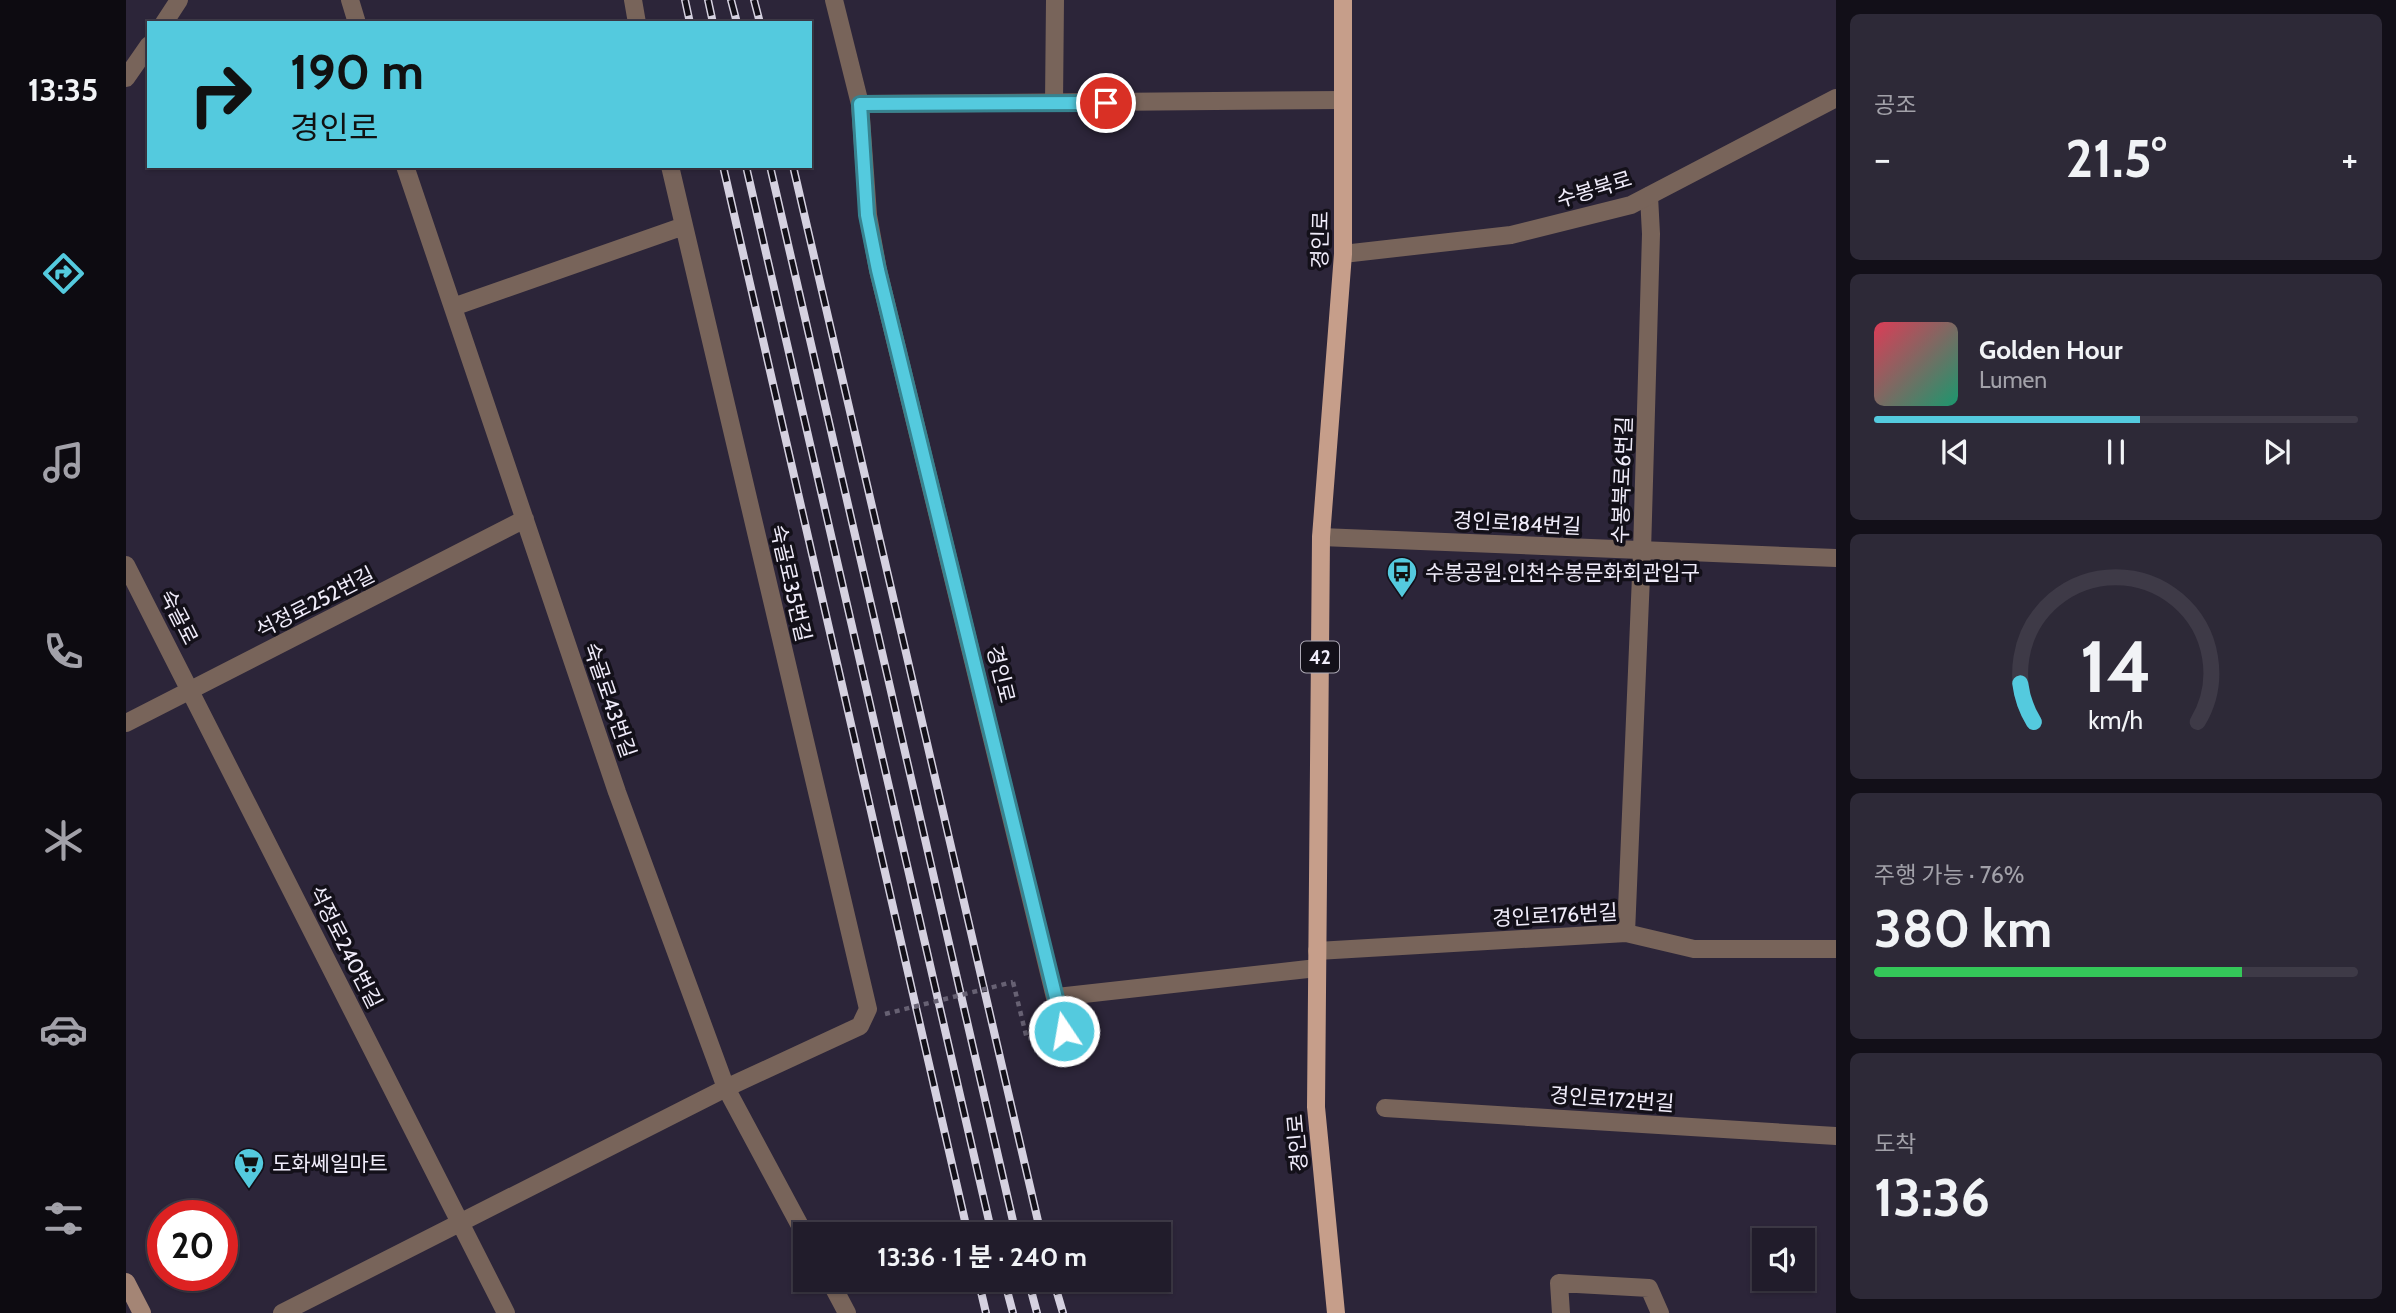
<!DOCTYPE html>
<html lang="ko">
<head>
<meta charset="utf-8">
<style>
  body { margin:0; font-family:Cabin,"Noto Sans KR",sans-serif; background:#2d2937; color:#f1f3f6; height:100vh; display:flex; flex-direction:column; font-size:26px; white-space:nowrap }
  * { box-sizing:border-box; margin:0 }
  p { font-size:23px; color:#a2a1a9 }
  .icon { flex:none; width:38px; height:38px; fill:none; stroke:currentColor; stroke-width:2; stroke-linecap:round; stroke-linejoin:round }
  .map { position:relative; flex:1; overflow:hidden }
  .side { display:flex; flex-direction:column; gap:14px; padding:14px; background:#120f18; width:560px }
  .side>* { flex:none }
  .guide { position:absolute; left:21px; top:21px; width:665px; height:147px; border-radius:0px; box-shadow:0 2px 5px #0004,0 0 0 2px #3e3a47; background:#54cade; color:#111; overflow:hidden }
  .controls { position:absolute; left:1626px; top:1228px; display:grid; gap:14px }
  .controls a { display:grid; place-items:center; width:63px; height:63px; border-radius:0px; background:#211c2b; box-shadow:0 2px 5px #0004,0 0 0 2px #3e3a47; font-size:35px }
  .speed { position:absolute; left:21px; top:1200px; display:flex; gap:14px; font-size:35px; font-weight:700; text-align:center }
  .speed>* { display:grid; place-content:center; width:91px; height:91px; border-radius:50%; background:#211c2b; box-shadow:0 2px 5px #0004,0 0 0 2px #3e3a47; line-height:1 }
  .speed .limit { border:10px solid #d22; background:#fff; color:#111 }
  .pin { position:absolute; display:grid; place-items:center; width:60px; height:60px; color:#fff; margin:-30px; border:4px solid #fff; border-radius:50%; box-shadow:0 2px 7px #0007 }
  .me { position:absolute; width:77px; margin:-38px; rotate:348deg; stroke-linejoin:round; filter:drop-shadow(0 0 5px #0008) }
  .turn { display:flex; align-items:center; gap:24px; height:147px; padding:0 28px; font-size:32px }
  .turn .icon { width:91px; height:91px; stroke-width:2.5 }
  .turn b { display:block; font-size:49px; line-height:60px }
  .big { font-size:52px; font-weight:700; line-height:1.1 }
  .side .tile { flex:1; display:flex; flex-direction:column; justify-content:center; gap:10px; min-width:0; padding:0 24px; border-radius:10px; background:#2d2937 }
  .side .dial { align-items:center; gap:0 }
  .dial svg { height:182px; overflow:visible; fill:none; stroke:#3e3a47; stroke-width:7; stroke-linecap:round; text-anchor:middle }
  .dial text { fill:#f1f3f6; stroke:none }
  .song { display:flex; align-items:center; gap:21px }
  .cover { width:84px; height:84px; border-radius:10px; background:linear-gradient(135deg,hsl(350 70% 55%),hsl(160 70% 35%)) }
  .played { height:7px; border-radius:4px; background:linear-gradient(90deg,#54cade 55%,#3e3a47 55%) }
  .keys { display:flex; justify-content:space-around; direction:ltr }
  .heat { display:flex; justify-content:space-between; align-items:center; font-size:38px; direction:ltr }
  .charge { height:10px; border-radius:5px; background:linear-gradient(90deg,#34c759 76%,#3e3a47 0) }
  .trip { position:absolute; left:667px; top:1222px; width:378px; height:70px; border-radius:0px; background:#211c2b; box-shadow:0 2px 5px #0004,0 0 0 2px #3e3a47; font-weight:700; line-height:70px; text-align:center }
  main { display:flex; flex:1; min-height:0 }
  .menu { display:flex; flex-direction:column; width:126px; justify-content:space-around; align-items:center; background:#0d0b11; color:#a2a1a9 }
  .menu .icon { width:49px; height:49px }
  .menu .active { color:#54cade }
  .menu b { font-size:32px; color:#f1f3f6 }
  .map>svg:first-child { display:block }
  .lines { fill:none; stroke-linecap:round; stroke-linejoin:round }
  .path { stroke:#676173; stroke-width:4.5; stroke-dasharray:5 5; stroke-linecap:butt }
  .service { stroke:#78645a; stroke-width:18 }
  .minor { stroke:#78645a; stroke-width:18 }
  .secondary { stroke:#a48575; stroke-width:18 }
  .primary { stroke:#c69e8a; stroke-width:18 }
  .rail-casing { stroke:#d5d1e0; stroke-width:8 }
  .rail { stroke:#131019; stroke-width:5; stroke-dasharray:16; stroke-linecap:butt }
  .path-bridge { stroke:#676173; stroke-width:4.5; stroke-dasharray:5 5; stroke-linecap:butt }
  .route-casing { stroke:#378390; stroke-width:18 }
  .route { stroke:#54cade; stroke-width:12 }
  .labels { text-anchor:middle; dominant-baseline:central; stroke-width:7; stroke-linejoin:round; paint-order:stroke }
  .shield { fill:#131019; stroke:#aeaab6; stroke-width:2 }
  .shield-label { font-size:19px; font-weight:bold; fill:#f0ecfa }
  .street-label { font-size:21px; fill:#f0ecfa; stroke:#131019 }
  .poi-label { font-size:21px; fill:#f0ecfa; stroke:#131019; text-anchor:start }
</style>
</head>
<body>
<main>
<nav class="menu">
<b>13:35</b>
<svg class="icon active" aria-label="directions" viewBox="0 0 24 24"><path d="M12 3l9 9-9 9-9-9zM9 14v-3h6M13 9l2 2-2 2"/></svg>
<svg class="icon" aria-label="music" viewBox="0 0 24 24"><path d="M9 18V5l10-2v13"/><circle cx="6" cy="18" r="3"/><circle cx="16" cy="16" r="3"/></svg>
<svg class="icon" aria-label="phone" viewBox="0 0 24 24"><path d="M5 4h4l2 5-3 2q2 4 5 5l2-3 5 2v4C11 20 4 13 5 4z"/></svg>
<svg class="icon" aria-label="climate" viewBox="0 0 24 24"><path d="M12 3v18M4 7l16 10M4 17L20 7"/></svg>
<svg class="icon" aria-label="car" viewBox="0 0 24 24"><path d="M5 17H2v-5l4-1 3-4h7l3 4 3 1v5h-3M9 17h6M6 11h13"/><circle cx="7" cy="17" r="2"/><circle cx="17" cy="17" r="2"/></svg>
<svg class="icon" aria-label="filters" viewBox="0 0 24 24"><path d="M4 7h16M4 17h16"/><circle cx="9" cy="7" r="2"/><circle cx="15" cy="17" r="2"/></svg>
</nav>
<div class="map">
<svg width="1710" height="1313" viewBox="0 0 1710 1313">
  <rect width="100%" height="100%" fill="#2c2539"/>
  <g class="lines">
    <path class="path" d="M887 982 901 1039 913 1036"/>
    <path class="service" d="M224 0 231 23
      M507 0 511 23
      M708 0 734 104 742 215 752 270 941 1047
      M38 23 53 0
      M0 78 23 45
      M928 103 929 0
      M734 104 1217 100
      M279 166 491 792 600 1088 679 1235
      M327 307 558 226
      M1195 537 1710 558
      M0 565 380 1313
      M0 723 399 519
      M1500 933 1516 552 1525 234 1523 196
      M1191 951 1500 933 1568 949H1710
      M931 997 1191 968
      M1259 1108 1710 1136
      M703 1279 721 1313
      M156 1313 600 1088 734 1026 742 1009 544 166
      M1435 1313 1433 1283 1523 1288 1534 1313"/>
    <path class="minor" d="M1217 254 1385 235 1505 205 1710 98"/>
    <path class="secondary" d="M0 1282 16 1313"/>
    <path class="primary" d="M1210 1313 1190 1107 1195 537 1217 254V0"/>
    <g class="rail-casing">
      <path id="rail" d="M559 0 564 23
        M582 0 587 23
        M605 0 611 23
        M628 0 634 23
        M597 166 842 1234
        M620 166 866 1234
        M644 166 890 1234
        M667 166 915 1234
        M852 1279 860 1313
        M878 1279 887 1313
        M902 1279 911 1313
        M927 1279 937 1313"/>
    </g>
    <use href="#rail" class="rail"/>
    <path class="path-bridge" d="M759 1014 887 982"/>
  </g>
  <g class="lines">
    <g class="route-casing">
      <path id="route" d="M938 1031 752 270 741 215 734 104 980 103"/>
    </g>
    <use href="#route" class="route"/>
  </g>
  <defs>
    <g id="bus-pin" transform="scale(1.575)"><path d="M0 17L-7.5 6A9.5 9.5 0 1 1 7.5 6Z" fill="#54cade" stroke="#131019"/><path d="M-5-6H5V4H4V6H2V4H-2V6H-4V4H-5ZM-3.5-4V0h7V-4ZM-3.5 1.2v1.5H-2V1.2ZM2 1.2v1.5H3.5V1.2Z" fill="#111"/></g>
    <g id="supermarket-pin" transform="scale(1.575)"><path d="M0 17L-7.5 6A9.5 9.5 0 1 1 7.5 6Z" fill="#54cade" stroke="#131019"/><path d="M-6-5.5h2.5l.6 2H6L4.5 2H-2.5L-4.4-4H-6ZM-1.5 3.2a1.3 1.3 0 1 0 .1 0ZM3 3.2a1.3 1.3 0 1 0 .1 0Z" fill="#111"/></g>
  </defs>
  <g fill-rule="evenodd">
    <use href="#bus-pin" x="1276" y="572"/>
    <use href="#supermarket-pin" x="123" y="1163"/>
  </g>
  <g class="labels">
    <rect class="shield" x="1175" y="641.5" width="38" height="31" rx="5"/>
    <g class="shield-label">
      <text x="1194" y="657">42</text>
    </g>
    <g class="street-label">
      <text transform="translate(1468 189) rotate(-17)">수봉북로</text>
      <text transform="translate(1194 240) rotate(-89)">경인로</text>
      <text transform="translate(1496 480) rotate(-88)">수봉북로6번길</text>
      <text transform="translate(1391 523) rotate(3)">경인로184번길</text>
      <text transform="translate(665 583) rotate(77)">숙골로35번길</text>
      <text transform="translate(189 602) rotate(-27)">석정로252번길</text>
      <text transform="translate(53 617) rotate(63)">숙골로</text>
      <text transform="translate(875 674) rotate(76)">경인로</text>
      <text transform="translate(484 700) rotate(71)">숙골로43번길</text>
      <text transform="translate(1429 915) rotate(-3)">경인로176번길</text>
      <text transform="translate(220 947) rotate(63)">석정로240번길</text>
      <text transform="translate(1486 1099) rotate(4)">경인로172번길</text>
      <text transform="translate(1171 1143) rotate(-95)">경인로</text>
    </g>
    <g class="poi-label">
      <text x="1299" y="572">수봉공원.인천수봉문화회관입구</text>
      <text x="146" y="1163">도화쎄일마트</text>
    </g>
  </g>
</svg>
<div class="controls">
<a><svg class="icon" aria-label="sound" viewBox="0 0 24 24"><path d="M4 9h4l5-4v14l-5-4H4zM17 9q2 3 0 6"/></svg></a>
</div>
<div class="speed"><div class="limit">20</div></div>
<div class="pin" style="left:980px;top:103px;background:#d93025"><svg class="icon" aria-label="arrive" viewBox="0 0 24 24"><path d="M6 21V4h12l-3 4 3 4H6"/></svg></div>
<svg class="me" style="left:938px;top:1031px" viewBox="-20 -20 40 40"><circle r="17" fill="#54cade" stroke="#fff" stroke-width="3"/><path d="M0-11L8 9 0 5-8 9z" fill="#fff"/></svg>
<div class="trip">13:36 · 1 분 · 240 m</div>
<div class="guide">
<div class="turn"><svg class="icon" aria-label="right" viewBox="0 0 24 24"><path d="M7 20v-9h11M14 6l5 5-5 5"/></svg><div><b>190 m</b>경인로</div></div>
</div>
</div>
<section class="side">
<div class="tile"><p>공조</p>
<div class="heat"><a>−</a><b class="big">21.5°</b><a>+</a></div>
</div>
<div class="tile">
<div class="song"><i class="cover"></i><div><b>Golden Hour</b><p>Lumen</p></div></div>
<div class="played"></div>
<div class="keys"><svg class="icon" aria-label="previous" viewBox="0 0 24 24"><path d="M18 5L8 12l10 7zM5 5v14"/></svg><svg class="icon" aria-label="pause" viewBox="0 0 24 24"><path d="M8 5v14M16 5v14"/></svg><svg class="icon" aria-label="next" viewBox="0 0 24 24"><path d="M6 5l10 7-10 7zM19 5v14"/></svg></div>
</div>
<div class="tile dial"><svg viewBox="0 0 100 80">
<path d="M14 69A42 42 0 1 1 86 69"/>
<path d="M14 69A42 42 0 0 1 8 52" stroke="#54cade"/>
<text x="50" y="56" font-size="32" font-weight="700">14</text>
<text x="50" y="72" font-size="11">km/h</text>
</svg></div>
<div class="tile"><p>주행 가능 · 76%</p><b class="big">380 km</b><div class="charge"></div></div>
<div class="tile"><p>도착</p><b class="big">13:36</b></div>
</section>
</main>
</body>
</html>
